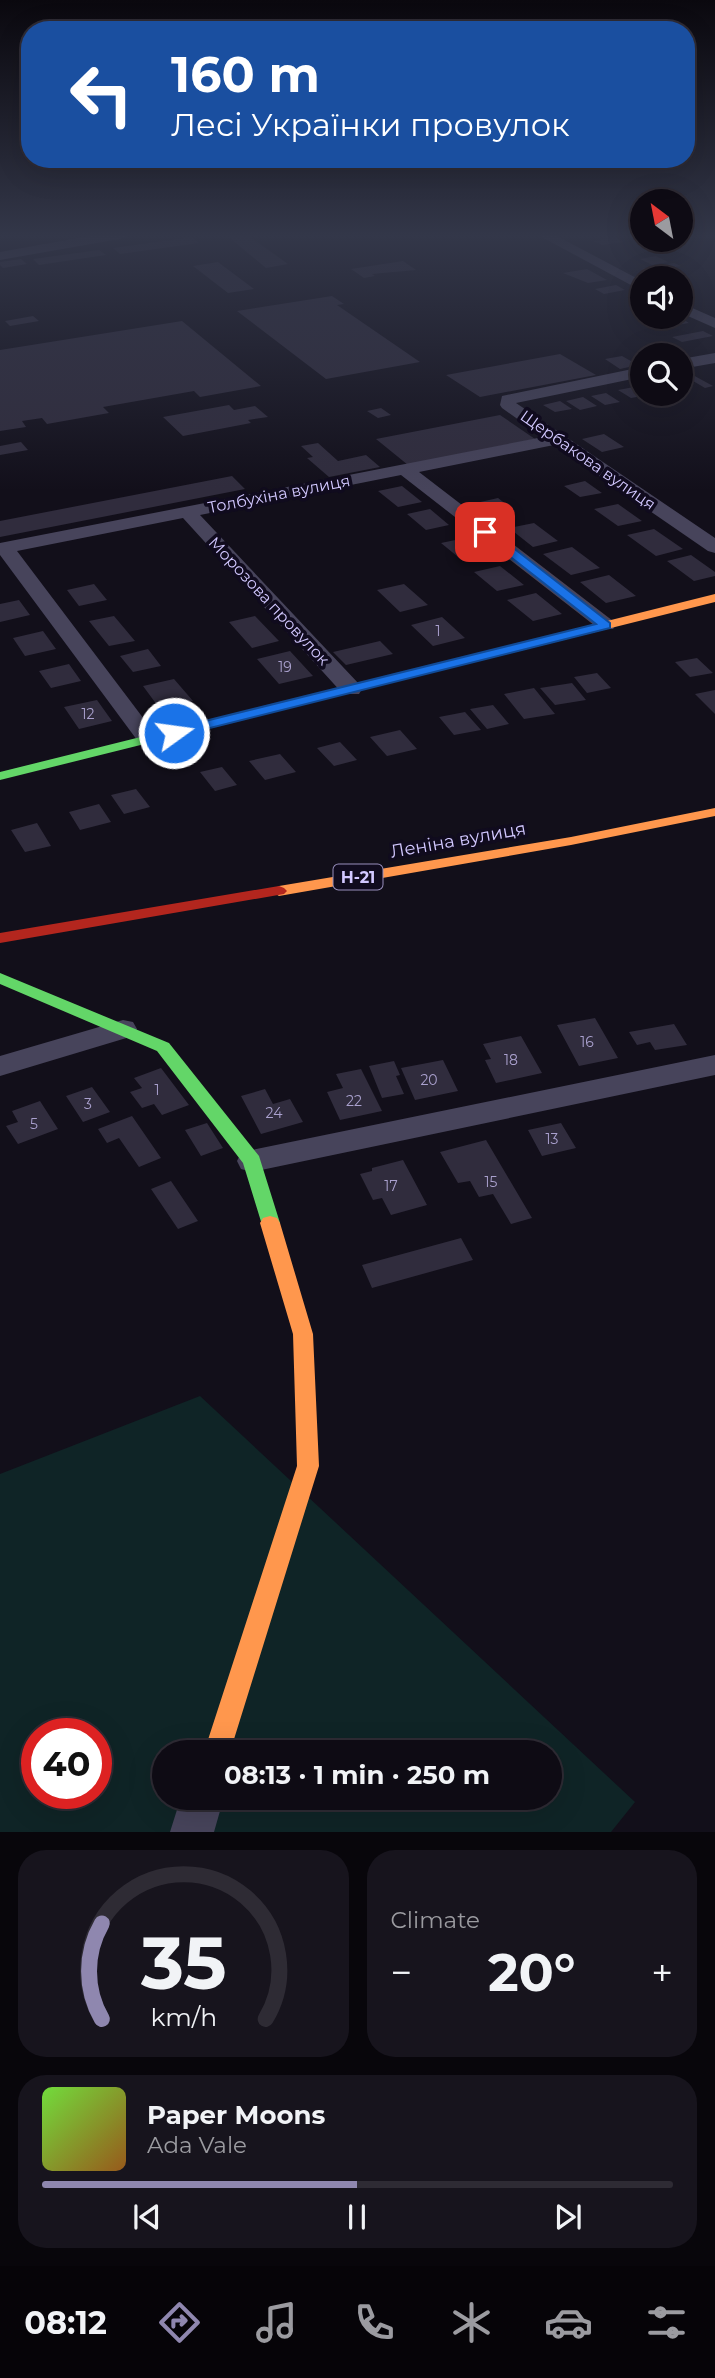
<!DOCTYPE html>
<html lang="en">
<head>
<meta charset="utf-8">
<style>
  body { margin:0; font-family:Montserrat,sans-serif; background:#17141d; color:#f1f3f6; height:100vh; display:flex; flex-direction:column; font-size:26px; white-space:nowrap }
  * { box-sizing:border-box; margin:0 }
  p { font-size:23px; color:#9b9ba0 }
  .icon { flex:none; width:38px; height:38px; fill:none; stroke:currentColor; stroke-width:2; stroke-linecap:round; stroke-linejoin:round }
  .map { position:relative; height:1832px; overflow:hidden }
  .side { display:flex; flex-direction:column; gap:18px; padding:18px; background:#08060b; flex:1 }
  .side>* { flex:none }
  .banner { position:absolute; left:21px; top:21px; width:674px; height:147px; border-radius:28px; box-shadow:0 7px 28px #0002,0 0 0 2px #2e2b34; background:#1a4fa0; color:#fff; overflow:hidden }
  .needle { width:46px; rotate:328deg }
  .controls { position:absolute; left:630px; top:189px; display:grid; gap:14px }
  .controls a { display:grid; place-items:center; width:63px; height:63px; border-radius:50%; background:#0e0b14; box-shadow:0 7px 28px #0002,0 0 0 2px #2e2b34; font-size:35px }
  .speed { position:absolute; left:21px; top:1718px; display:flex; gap:14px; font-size:35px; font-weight:700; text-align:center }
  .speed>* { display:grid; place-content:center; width:91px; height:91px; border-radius:50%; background:#0e0b14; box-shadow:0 7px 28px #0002,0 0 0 2px #2e2b34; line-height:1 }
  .speed .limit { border:10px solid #d22; background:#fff; color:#111 }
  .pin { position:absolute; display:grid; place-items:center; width:60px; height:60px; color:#fff; margin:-30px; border-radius:14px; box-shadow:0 4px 10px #0006 }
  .me { position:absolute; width:77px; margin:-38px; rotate:76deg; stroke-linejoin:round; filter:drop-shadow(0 0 5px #0008) }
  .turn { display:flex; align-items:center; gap:24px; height:147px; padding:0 35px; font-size:32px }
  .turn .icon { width:91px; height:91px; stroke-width:2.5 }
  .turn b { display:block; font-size:49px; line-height:60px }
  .big { font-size:52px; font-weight:700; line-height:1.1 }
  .side .card { flex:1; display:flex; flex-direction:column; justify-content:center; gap:10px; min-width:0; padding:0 24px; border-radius:28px; background:#17141d }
  .side .dial { align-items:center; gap:0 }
  .dial svg { height:182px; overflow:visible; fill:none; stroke:#2e2b34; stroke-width:7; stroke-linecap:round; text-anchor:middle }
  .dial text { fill:#f1f3f6; stroke:none }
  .song { display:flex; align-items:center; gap:21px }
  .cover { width:84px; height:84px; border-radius:10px; background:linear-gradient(135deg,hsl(100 70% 55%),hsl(30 70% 35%)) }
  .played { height:7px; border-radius:4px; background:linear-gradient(90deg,#8f87af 50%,#2e2b34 50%) }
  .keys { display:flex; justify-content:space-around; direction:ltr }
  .heat { display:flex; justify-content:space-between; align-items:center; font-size:38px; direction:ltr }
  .side .tiles { flex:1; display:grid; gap:18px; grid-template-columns:1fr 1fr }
  .card:last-child { grid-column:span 2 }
  .trip { position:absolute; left:152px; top:1740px; width:410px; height:70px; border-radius:35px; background:#0e0b14; box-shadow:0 7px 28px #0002,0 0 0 2px #2e2b34; font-weight:700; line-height:70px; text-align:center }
  .tab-bar { display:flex; height:112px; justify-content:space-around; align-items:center; background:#060408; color:#9b9ba0 }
  .tab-bar .icon { width:49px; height:49px }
  .tab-bar .current { color:#8f87af }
  .tab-bar b { font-size:32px; color:#f1f3f6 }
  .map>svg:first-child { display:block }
  .green { fill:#0f2426; fill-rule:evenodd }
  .building { fill:#302c3d }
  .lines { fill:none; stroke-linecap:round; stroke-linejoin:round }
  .street { fill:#47445b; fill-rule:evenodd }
  .fast { fill:#63d668; fill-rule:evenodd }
  .slow { fill:#ff974d; fill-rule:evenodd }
  .jam { fill:#b3261e; fill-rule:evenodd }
  .route { fill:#1a73e8; stroke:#114b97; stroke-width:2 }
  .labels { text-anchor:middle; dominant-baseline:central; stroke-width:7; stroke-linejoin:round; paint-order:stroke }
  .number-label { font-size:14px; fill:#aaa1ce }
  .far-street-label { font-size:16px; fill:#d2c8ff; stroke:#100b1e }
  .shield { fill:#100b1e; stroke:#988fbc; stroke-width:2 }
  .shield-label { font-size:16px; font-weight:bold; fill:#d2c8ff }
  .street-label { font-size:18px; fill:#d2c8ff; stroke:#100b1e }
</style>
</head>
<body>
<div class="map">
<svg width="715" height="1832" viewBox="0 0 715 1832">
  <rect width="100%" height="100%" fill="#120f1a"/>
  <path class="green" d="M200 1396 635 1802 611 1832H0V1474ZM37 1734H96V1794H37ZM164 1752H550V1797H164Z"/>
  <path class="building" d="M225 234H246L288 264 266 268Z
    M192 237 199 243 120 254 113 248Z
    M615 237 624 242 602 245 593 241Z
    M99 250 106 255 39 265 33 259Z
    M656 256 668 262 652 265 640 259Z
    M21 259 27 264 3 268 0 265V262Z
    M403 261 416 270 372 274 375 276 364 278 351 269Z
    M218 262 254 289 228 293 193 266Z
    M674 263 681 266 648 272 641 269Z
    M587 269 607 280 588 283 563 273Z
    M616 285 625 290 604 294 595 289Z
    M332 296 344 304 337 305 420 362 326 379 237 311Z
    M33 316 39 321 10 326 5 321Z
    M679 317 689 323 670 326 660 321Z
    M182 321 261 386 200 397 194 391 103 407 109 413 47 424 42 418 22 421 26 427 0 431V350Z
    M703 331 713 336 682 342 672 337Z
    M658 347 672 355H646L638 351Z
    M560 354 596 375 480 397 446 375Z
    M622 356 638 365 620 369 605 359Z
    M691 374 713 386 705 388 683 375Z
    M634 387 642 394 648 395 631 398 618 390Z
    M606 393 620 402 605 405 591 396Z
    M583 397 597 406 580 410 566 401Z
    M560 401 572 409 555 412 543 405Z
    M229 405 234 410 255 406 268 417 248 420 251 423 183 436 163 417Z
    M381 408 391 415 378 418 367 411Z
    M500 415 535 439 408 465 376 439Z
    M604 434 624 447 602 452 582 439Z
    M21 442 28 450 0 455V446Z
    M318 443 338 461 366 455 380 467 329 477 307 458 313 457 301 446Z
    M232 476 245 489 0 537V521Z
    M585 481 602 493 580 497 564 486Z
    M402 486 422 502 398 507 378 491Z
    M498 498 515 511 492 516 476 503Z
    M618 504 642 521 618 526 594 509Z
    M430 509 449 525 426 530 407 514Z
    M534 523 558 541 533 547 509 528Z
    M654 529 683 549 656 556 627 535Z
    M465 538 487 556 463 561 441 543Z
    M572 547 600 568 571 575 543 554Z
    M691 555 715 572V576L694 581 667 561Z
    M500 566 524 585 497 591 474 572Z
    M609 575 636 596 606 603 580 582Z
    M94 584 107 600 79 606 67 590Z
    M404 584 428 605 400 612 377 590Z
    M536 593 562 614 533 621 507 600Z
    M19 600 30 615 0 622V604Z
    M114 616 135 641 109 646 89 621Z
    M255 616 279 641 252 648 229 622Z
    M442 617 465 638 433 646 411 625Z
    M43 631 56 649 25 656 13 638Z
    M380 641 393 654 346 665 333 652Z
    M148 649 161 666 133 672 120 656Z
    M290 651 313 676 279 684 257 659Z
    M697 658 713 673 690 677 675 662Z
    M69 664 81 681 51 688 39 671Z
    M597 673 611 688 587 693 574 677Z
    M174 679 193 701 160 709 143 686Z
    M572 683 586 700 555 705 540 688Z
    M534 688 555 714 524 719 504 694Z
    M715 690V714L695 694Z
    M97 700 112 721 79 729 64 707Z
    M493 705 509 724 487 729 470 709Z
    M465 712 481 730 454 735 439 717Z
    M400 730 417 749 387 756 370 737Z
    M340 742 357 760 334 766 317 748Z
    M280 754 296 772 265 780 249 761Z
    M222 767 237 785 215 791 200 772Z
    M136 789 150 807 124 814 111 795Z
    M99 804 111 822 80 830 69 812Z
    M37 823 51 846 25 852 11 830Z
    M595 1018 618 1058 579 1066 557 1025Z
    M674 1024 687 1045 655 1050 650 1042 637 1045 629 1032Z
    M521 1036 542 1073 496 1083 485 1060 491 1059 483 1044Z
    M443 1060 458 1091 415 1100 401 1068Z
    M394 1061 400 1075 396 1076 404 1094 382 1098 369 1066Z
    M161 1068 189 1105 162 1115 154 1104 142 1108 130 1092 142 1088 134 1078Z
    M361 1069 382 1111 340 1120 327 1092 343 1088 336 1074Z
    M92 1087 110 1112 83 1122 66 1096Z
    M265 1089 273 1104 290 1099 303 1122 261 1134 241 1096Z
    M40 1101 58 1129 18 1144 6 1126 18 1122 12 1111Z
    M132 1116 161 1158 139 1167 119 1138 107 1143 98 1129Z
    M207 1123 223 1148 201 1156 185 1130Z
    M561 1123 576 1148 542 1156 528 1130Z
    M486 1140 532 1218 511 1224 493 1194 479 1197 470 1181 458 1183 440 1152Z
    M403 1160 427 1205 391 1215 382 1198 373 1200 360 1174 372 1171V1168Z
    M171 1181 198 1221 178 1229 151 1189Z
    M461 1238 473 1260 372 1288 362 1265Z"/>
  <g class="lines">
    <path class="street" d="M100 234H131L125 238 0 260V252Z
      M536 234H553L642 281V291Z
      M681 303 715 318V328L681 313Z
      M715 353V363L681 369V359Z
      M642 367V377L516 403 715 538V553L708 551 554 445 419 472 613 621 616 625 613 629H599L401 475 200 515 359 684 362 689 359 694H343L183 518 17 551 159 739 156 744H140L0 555V543L543 437 502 408 500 405 502 396Z
      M123 1020 133 1022 137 1029 133 1036 0 1076V1056Z
      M715 1055V1075L252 1172 241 1169 237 1161 241 1153 252 1150Z
      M181 1797H224L214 1832H170Z"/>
    <path class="fast" d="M591 625 595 626V632L0 780V772Z
      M0 973 169 1043 259 1156 280 1223 277 1228 270 1230 263 1228 243 1163 157 1051 0 984Z"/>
    <path class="slow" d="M715 594V602L591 633 585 629 587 626Z
      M715 808V816L571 845 279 896 271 891 279 886 571 837Z
      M270 1216 277 1218 280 1223 313 1334 319 1466 230 1752H204L297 1466 293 1334 260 1223 263 1218Z"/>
    <path class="jam" d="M279 886 284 888 287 891 284 894 0 943V933Z"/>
  </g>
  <linearGradient id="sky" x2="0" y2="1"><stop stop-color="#0a080e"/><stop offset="0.48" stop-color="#333749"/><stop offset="1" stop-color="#333749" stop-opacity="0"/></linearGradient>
  <rect width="715" height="491" fill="url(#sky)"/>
  <path class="route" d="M481 529H489L610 623V628L174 737 167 733 169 730 596 624 481 534Z"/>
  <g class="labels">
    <g class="number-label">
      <text x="438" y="631">1</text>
      <text x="285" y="667">19</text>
      <text x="88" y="714">12</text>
      <text x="587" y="1042">16</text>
      <text x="511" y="1060">18</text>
      <text x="429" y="1080">20</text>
      <text x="157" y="1090">1</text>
      <text x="354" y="1101">22</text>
      <text x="88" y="1104">3</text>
      <text x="274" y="1113">24</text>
      <text x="34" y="1124">5</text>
      <text x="552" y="1139">13</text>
      <text x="491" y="1182">15</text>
      <text x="391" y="1186">17</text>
    </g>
    <g class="far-street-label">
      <text transform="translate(588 460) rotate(35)">Щербакова вулиця</text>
      <text transform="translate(279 494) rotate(-11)">Толбухіна вулиця</text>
      <text transform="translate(269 601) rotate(47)">Морозова провулок</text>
    </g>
    <rect class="shield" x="333.5" y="864.5" width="49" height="25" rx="5"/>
    <g class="shield-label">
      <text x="358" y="877">Н-21</text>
    </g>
    <g class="street-label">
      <text transform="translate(458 840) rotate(-10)">Леніна вулиця</text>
    </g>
  </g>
</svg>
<div class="controls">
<a><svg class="needle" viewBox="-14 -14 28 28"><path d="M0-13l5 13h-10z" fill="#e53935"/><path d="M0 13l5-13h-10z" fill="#9b9ba0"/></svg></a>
<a><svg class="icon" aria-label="sound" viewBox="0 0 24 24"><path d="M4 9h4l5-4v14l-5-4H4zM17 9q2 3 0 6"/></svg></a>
<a><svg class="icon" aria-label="search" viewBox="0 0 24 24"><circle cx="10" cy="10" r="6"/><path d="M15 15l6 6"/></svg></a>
</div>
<div class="speed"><div class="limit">40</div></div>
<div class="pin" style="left:485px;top:532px;background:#d93025"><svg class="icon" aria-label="arrive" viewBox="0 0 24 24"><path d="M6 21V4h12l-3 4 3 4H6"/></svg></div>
<svg class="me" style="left:174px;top:733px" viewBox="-20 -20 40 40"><circle r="17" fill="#1a73e8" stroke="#fff" stroke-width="3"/><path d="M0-11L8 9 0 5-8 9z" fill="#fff"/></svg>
<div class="trip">08:13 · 1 min · 250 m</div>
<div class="banner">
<div class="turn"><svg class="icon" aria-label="left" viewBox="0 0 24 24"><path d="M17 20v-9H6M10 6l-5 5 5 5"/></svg><div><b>160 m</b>Лесі Українки провулок</div></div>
</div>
</div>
<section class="side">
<div class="tiles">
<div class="card dial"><svg viewBox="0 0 100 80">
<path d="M14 69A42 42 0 1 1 86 69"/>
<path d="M14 69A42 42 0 0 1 14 27" stroke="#8f87af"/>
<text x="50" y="56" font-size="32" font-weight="700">35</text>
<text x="50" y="72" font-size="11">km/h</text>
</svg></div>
<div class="card"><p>Climate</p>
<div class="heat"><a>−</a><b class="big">20°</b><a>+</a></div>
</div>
<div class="card">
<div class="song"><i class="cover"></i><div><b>Paper Moons</b><p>Ada Vale</p></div></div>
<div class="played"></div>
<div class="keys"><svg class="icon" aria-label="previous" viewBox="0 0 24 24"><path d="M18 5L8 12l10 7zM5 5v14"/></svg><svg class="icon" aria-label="pause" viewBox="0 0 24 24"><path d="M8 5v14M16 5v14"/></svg><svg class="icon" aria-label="next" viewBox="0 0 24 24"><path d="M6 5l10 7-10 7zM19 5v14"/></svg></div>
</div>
</div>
</section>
<nav class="tab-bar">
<b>08:12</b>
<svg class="icon current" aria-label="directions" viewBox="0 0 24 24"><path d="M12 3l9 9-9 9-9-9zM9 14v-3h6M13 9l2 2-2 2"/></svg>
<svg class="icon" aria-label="music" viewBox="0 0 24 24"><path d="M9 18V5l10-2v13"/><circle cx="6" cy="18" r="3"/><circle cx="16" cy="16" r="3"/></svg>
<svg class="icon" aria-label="phone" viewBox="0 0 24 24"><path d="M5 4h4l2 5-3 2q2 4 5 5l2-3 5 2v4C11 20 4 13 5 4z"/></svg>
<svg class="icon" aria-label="climate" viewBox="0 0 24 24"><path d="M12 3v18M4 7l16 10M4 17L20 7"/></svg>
<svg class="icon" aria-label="car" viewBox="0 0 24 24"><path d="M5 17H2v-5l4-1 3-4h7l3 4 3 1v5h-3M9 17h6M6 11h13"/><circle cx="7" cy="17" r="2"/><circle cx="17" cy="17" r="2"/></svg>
<svg class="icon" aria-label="filters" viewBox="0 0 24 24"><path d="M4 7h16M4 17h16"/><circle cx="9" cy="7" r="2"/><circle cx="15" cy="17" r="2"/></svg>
</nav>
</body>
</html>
